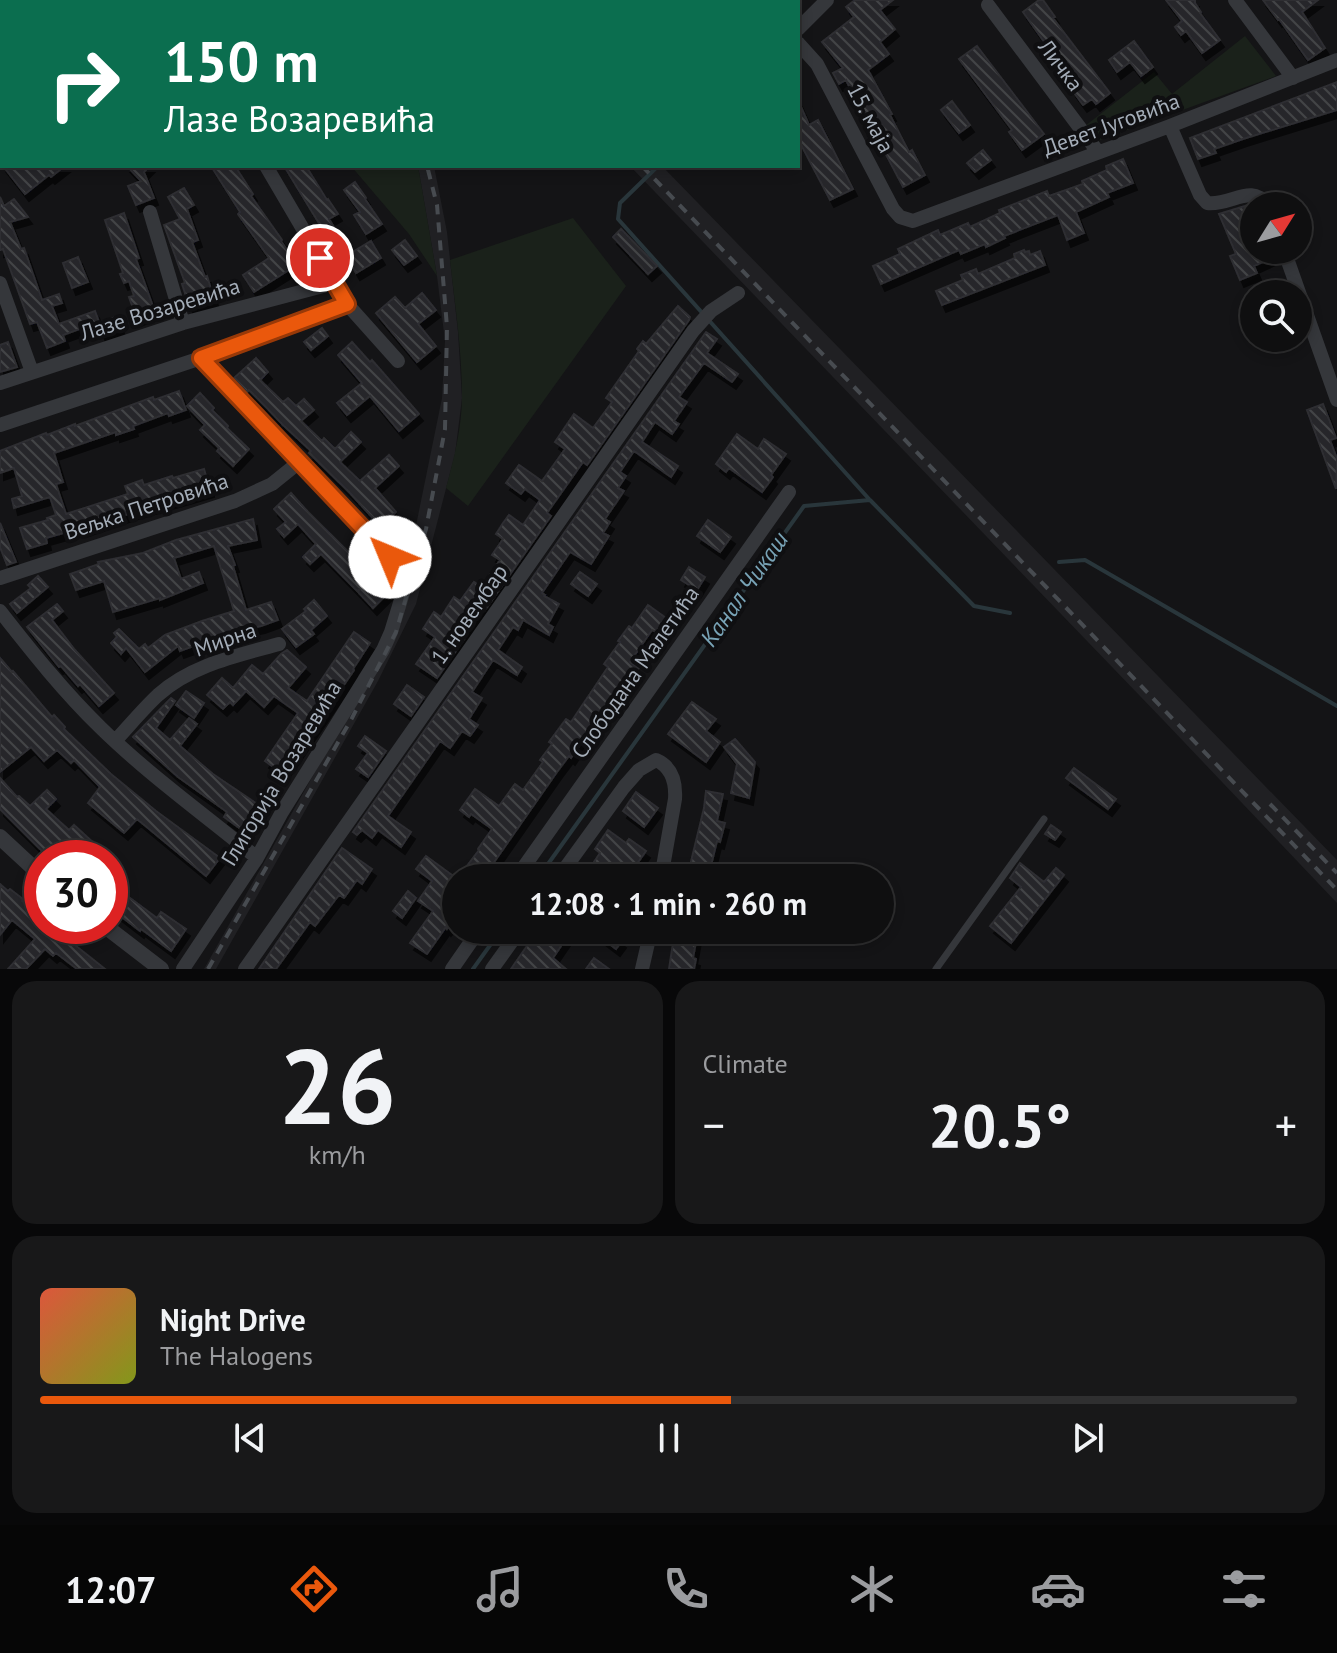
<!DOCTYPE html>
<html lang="en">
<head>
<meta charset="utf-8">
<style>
  body { margin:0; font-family:"PT Sans",sans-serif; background:#181819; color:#f1f3f6; height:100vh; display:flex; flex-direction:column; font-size:30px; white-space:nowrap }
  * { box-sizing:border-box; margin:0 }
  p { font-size:26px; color:#9b9c9f }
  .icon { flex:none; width:44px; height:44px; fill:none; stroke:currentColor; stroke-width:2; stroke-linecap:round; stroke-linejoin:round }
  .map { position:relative; height:969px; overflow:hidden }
  .drawer { display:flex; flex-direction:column; gap:12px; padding:12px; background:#080809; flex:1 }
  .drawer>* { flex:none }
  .guide { position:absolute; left:0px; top:0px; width:800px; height:168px; box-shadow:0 4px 12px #0003,0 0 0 2px #2f2f30; background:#0b6e4f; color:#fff; overflow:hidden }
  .needle { width:52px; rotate:53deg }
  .buttons { position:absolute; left:1240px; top:192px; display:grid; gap:16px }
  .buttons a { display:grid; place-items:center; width:72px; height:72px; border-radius:50%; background:#0f0f10; box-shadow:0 4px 12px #0003,0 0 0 2px #2f2f30; font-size:40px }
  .speed { position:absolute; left:24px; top:840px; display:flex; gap:16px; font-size:40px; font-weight:700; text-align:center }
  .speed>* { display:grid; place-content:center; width:104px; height:104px; border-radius:50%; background:#0f0f10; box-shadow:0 4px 12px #0003,0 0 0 2px #2f2f30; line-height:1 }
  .speed .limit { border:12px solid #d22; background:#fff; color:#111 }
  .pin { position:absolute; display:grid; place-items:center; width:68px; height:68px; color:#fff; margin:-34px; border:4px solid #fff; border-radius:50%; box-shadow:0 2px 8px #0007 }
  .me { position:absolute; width:88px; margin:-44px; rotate:315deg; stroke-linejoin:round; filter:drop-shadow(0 0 6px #0008) }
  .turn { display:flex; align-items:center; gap:28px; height:168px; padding:0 32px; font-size:36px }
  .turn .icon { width:104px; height:104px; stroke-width:2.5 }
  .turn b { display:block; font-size:56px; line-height:68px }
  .big { font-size:60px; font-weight:700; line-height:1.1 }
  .drawer .tile { flex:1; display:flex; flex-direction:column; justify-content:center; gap:12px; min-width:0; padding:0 28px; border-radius:24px; background:#181819 }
  .drawer .dial { align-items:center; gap:0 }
  .dial b { font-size:104px; line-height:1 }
  .song { display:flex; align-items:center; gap:24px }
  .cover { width:96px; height:96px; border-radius:12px; background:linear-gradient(135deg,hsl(10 70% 55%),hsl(70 70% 35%)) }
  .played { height:8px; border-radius:4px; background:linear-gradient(90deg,#ea580c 55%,#2f2f30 55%) }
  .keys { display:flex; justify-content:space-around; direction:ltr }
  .heat { display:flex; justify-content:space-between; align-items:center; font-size:44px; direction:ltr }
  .drawer .tiles { flex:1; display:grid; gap:12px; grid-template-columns:1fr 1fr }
  .tile:last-child { grid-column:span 2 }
  .trip { position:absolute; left:442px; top:864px; width:452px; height:80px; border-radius:40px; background:#0f0f10; box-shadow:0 4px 12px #0003,0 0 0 2px #2f2f30; font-weight:700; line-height:80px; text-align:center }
  .menu { display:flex; height:128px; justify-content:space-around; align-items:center; background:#060606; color:#9b9c9f }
  .menu .icon { width:56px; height:56px }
  .menu .selected { color:#ea580c }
  .menu b { font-size:36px; color:#f1f3f6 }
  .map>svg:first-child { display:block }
  .built { fill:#202023 }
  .green { fill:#1a211a }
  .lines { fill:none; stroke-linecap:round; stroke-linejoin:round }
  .stream { stroke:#29363b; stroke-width:4 }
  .building { fill:url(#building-back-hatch); stroke:#2e2e32; stroke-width:2; filter:url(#shadow) }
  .service { stroke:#35373b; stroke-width:7 }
  .minor { stroke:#35373b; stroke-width:14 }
  .tertiary { stroke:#35373b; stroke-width:16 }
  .rail { stroke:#474b50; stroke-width:4; stroke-dasharray:10 8; stroke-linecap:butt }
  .route-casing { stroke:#983908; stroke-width:20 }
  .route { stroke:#ea580c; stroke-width:14 }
  .labels { text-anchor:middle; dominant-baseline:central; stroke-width:8; stroke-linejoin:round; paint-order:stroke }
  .street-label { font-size:22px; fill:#a4adb8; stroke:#0f0f11 }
  .water-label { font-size:24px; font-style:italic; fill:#78a3b6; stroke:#0f0f11 }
</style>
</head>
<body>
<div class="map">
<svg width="1337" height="969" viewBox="0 0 1337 969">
  <defs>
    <pattern id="building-back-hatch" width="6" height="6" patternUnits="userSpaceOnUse" patternTransform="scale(2)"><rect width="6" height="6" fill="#27272a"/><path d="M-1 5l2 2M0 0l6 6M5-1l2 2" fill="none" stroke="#434447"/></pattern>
    <filter id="shadow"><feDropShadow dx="4" dy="7" stdDeviation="0" flood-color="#0009"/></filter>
  </defs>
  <rect width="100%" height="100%" fill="#141416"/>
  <path class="built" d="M418 166H434L447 232 458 332 462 398 455 454 416 604 378 681 216 969H204L387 644 402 606 407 581 411 550 442 398 445 341 437 276Z
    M630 166H662L1337 860V903L1165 722Z"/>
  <path class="green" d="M1245 36 1276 76 1097 141 1085 126 1154 72 1172 94Z
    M351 166H418L437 276 409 234Z
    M573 218 626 286 468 506 446 488C454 458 462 427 462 396 462 351 455 305 450 260Z"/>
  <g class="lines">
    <path class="stream" d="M658 166 620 203 618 219 869 499
      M1059 562 1085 560 1337 706
      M538 878 804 506 870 500 974 606 1010 613
      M473 969 501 930"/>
  </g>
  <path class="building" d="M855 0H893L880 10 895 29 880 42 889 54 868 70 892 114 890 115 909 152 912 150 925 175 903 187 870 124 868 126 846 80 839 84 833 73 843 68 822 42 854 17 846 7Z
    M1039 0H1043L1055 17 1053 18 1110 93 1096 104 1092 99 1083 105 1072 90 1076 87 1023 12Z
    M1166 0H1195V3L1201 12 1200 13 1220 40 1202 53 1186 31 1181 35 1175 27 1182 21Z
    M1263 0H1318L1302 12 1325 48 1308 60 1279 19 1278 20Z
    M1134 41 1153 67 1141 76 1130 62 1117 72 1109 60Z
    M977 46 1044 134 1022 150 1009 132 1012 130 959 59Z
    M1337 82V110L1243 139 1214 149 1216 153 1198 159 1190 138Z
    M798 100 809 125 818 120 853 189 830 200 798 139Z
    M952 101 970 125 959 133 941 110Z
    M983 150 991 160 975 172 967 163Z
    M1123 159 1133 183 1107 193 1109 197 1076 212 1084 233 1067 240 1058 215 1004 236 1005 238 986 247 985 244 961 254 959 250 881 284 873 266 900 254 898 249 938 230 940 235 968 223 970 227 1000 213 999 210 1047 191 1049 196 1083 184 1082 181 1107 170 1106 166Z
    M3 166H65L51 177 49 175 25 194Z
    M127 166H150L144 172 154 198 136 205 128 186 141 181Z
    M211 166H235L253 194 251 196 282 240 281 241 297 265 254 292 243 275 269 258 238 214 240 212Z
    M284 166H306L327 200 328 199 338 214 329 219 340 237 325 246 317 234 323 230Z
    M355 182 366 198 365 199 382 224 366 234 354 215 360 212 344 190Z
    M184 188 194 205 187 209 198 240 193 242 191 239 205 277 207 276 215 302 190 309 182 284 185 283 164 225 180 219 168 197Z
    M0 197 4 206 14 199 28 217 10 222 21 249 24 248 42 300 59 294 62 303 52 306 59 324 95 311 99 322 63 335 65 341 47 348 37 322 30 324 3 249 0 250Z
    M1248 205 1254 207V250H1274L1276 256 1254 266 1257 273 1240 280 1230 256 1236 254 1219 214Z
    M124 213 139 258 136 259 155 312 137 319 130 300 129 297 134 296 129 281 124 283 120 274 123 273 105 220Z
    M621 229 657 266 648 274 613 237Z
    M405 240 417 256 404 265 392 250Z
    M371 241 381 258 356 273 346 256Z
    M1024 250 1025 252 1029 251 1030 255 1040 251 1045 265 942 305 936 291 963 280 961 275 976 269 978 274 1015 258 1014 254Z
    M78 257 88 282 72 288 63 263Z
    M422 293 436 310 418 324 436 346 417 362 376 313 395 297 405 308Z
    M678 306 690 317 689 320 587 465 583 462 547 513 551 516 485 610 481 607 464 633 467 635 437 678 416 664 435 637 423 629 434 612 441 617 454 597 460 601 474 582 481 587 500 560 492 555 503 539 496 534 503 523 509 515 523 525 540 500 525 489 521 494 506 483 519 465 542 481 565 449 555 442 574 414 593 428 612 402 606 398 639 351 637 349 643 341 646 344Z
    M116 317 121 329 102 336 98 323Z
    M322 328 328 336 311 350 304 342Z
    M706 332 717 339 707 353 738 374 732 382 704 363 679 397 687 402 674 421 679 424 672 434 655 422 642 442 678 466 671 477 634 451 620 472 626 476 618 488 624 491 605 519 610 522 603 533 609 536 591 564 570 552 542 593 545 595 544 596 559 604 548 624 553 627 549 635 523 620 518 630 513 627 498 650 522 667 517 675 493 660 472 692 482 698 469 719 478 725 470 736 462 731 450 748 440 741 388 816 411 832 401 847 378 830 372 838 362 830 357 835 353 832Z
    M8 342 17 367 0 372V345Z
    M352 342 370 362 372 360 419 414 399 431 370 396 347 415 337 403 362 383 338 355Z
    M256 358 268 372 260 380 283 402 288 398 296 406 304 399 314 410 301 421 322 441 324 438 335 449 351 432 361 442 340 462 360 481 389 455 399 466 375 488 396 512 380 526 349 492 309 453 311 451 283 425 265 406 249 390 247 392 234 378Z
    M179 391 186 410 169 416 168 413 133 426 134 429 116 435V432L54 453 63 482 56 484 66 514 128 494 125 486 142 480 144 485 172 476 173 478 204 469 210 490 134 512 82 530 81 528 46 538 47 543 27 549 20 528 48 520 47 518 56 515 50 497 14 508 12 499 22 496 14 468 0 473V451L46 433 47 435 75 424V426L153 397 154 400Z
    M200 393 214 408 212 410 228 426 227 428 249 449 233 466 217 451 219 448 200 430 205 425 187 406Z
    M1323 404 1336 438 1330 440 1337 459 1336 489 1307 410Z
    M737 434 758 449 764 439 786 454 771 475 773 477 762 492 729 468 726 472 716 464Z
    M291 493 309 513 389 592 373 608 358 592 360 589 357 591 321 554 310 564 303 557 316 544 298 524 284 537 277 529 286 522 274 509Z
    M253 519 257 540 228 546 235 565 233 566 246 610 271 602 278 620 261 626 232 632 196 642 197 645 180 651 178 646 145 672 126 648 121 654 111 643 117 637 114 633 119 629 139 649 145 644 148 648 165 635 202 621 234 611 214 546 174 558 181 579 199 572 203 583 160 600V598L113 612 104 581 76 590 70 574 99 564 98 562 143 553 176 540Z
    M708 520 731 537 720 552 697 536Z
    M0 523 16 562 7 565 0 547Z
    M689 567 705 577 697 590 681 580Z
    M580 572 597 584 588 596 571 584Z
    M38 576 48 587 17 613 10 604 31 588 28 585Z
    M314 600 327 616 311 630 314 634 296 647 282 629 306 611 304 609Z
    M57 604 63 611 52 620 75 650 114 693 99 706 80 684 78 686 61 666 59 667 27 627Z
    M648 605 666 618 656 632 652 630 630 662 639 668 629 682 626 680 594 728 592 727 571 758 569 756 557 772 483 878H472L463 871 479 850 478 849 492 829 471 814 469 817 460 810 475 789 499 806 515 784 523 790 543 762 540 760 552 744 549 742 566 719 571 722 608 667 604 664 620 642 618 641 629 626 632 628Z
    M354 632 370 643 353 669 354 670 283 774 265 761 298 713 274 696 264 707 246 691 233 705 230 702 223 709 207 695 222 678 233 688 252 665 263 674 281 654 287 650 306 667 288 688 307 701Z
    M0 658 12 672 13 671 52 717 54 715 65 727 64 729 111 774 156 811 220 858 206 876 137 819 124 833 88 803 100 787 74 760 71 763 57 750 44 761 31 747 0 772Z
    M407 685 424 697 411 716 394 704Z
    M186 691 204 703 194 718 176 705Z
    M171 698 175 701 156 728 170 740 189 718 197 724 180 746 213 774 263 808 245 832 224 817 227 812 178 777 133 737Z
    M692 702 716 719 706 731 720 742 706 762 668 734Z
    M365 736 386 751 368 777 356 769 368 753 358 746Z
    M735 739 755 762 749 798 731 793 737 764 724 747Z
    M1074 768 1116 799 1108 809 1066 778Z
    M0 778 17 797 19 796 30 806 47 790 56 799 46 809 69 830 74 825 96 845 85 857 76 849 68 858H49L0 809Z
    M706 791 723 794 717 821 725 823 720 842 717 841 708 878H687L704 808Z
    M636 792 658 808 644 827 623 811Z
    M1051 825 1061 832 1055 840 1045 834Z
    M608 830 626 843 629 839 646 851 632 871 624 866 615 878H583L600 853 595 849Z
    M342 848 372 869 362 884 357 880 344 898 339 895 315 926 310 922 276 969H259Z
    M426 856 456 878V918L447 929 446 927 427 954 410 943 433 911 418 901 432 881 416 869Z
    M1020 863 1044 882 1056 868 1064 875 1011 943 990 926 1021 887 1010 878Z
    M110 883 157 918 161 912 186 929 171 951 141 929 140 931 110 908Z
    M0 884 8 891 10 889 23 899 22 901 42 917V926H51L105 969H77L56 953 53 956 45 949 26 969H8L35 939 12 920 0 935Z
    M408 891 416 898 402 918 393 911Z
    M538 930H572L553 958 566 969H511Z
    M591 930H607L622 941 616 949Z
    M675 930 698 931 693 958 696 959 694 969H669Z
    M594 958 609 969H586Z"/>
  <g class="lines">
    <path class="service" d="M936 969 1044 819"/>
    <path class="minor" d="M759 0 761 2
      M1235 0 1293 78
      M211 2 216 0
      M988 5 1098 152
      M798 29 827 0
      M798 43 817 64 893 209 900 217 913 221 1170 126 1337 60
      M0 99 2 98
      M1170 126 1200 195 1207 203C1232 206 1251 182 1268 206
      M266 166 347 304 398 361
      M150 212 183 323
      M1284 250 1337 400
      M0 283 32 372
      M201 358 390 557
      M0 383 183 323 323 286 333 280
      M0 425 201 358 347 304
      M0 578 235 501 272 484 298 463
      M0 611C32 652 64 692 101 728 149 775 205 815 257 858
      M115 741C129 726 143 709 158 695 192 665 236 656 279 644
      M516 878 789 492
      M558 878 624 787 639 770 656 760C672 767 676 783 675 799L661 878
      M183 969 257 858 282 812 383 650 391 632 403 593
      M245 969 693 331 711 311 738 293
      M452 969 479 930
      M492 969 520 930
      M642 969 651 930"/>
    <path class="tertiary" d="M0 837 42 876
      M105 926 161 969"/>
    <path class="rail" d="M376 0 377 2
      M478 0 480 2
      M642 166 1337 890
      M1270 804 1337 873
      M208 969 352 718 396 632 426 529 445 429 447 327 437 205 427 166"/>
  </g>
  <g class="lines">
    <g class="route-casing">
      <path id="route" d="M320 258 347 304 201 358 390 557"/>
    </g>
    <use href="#route" class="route"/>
  </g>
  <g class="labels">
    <g class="street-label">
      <text transform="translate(1061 65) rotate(53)">Личка</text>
      <text transform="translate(871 118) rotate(62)">15. маја</text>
      <text transform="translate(1111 124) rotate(-20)">Девет Југовића</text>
      <text transform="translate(160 309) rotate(-17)">Лазе Возаревића</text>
      <text transform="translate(146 506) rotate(-18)">Вељка Петровића</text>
      <text transform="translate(469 614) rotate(-55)">1. новембар</text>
      <text transform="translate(225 639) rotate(-19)">Мирна</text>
      <text transform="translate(635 672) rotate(-55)">Слободана Малетића</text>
      <text transform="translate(281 773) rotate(-59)">Глигорија Возаревића</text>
    </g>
    <g class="water-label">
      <text transform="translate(744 589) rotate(-55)">Канал Чикаш</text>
    </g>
  </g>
</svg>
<div class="buttons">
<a><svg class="needle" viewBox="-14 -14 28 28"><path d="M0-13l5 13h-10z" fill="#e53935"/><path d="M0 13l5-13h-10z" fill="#9b9c9f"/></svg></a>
<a><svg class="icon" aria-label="search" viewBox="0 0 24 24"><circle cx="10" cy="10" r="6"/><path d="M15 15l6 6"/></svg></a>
</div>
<div class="speed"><div class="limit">30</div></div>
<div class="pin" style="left:320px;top:258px;background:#d93025"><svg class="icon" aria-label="arrive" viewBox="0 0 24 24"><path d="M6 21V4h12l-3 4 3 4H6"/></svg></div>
<svg class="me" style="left:390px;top:557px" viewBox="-20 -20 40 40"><circle r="19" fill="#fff"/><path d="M0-13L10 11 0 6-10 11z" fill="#ea580c"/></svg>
<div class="trip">12:08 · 1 min · 260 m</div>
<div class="guide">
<div class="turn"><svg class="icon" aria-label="right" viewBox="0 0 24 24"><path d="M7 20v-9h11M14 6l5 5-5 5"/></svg><div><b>150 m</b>Лазе Возаревића</div></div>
</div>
</div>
<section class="drawer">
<div class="tiles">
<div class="tile dial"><b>26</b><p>km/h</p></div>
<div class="tile"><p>Climate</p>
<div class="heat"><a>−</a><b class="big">20.5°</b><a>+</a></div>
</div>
<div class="tile">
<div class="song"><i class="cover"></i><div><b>Night Drive</b><p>The Halogens</p></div></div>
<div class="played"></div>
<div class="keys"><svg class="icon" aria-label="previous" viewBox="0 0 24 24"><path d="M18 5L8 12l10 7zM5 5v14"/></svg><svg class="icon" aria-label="pause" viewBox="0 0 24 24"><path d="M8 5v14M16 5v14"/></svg><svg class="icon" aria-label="next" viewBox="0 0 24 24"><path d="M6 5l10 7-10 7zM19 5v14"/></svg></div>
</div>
</div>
</section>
<nav class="menu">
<b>12:07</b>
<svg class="icon selected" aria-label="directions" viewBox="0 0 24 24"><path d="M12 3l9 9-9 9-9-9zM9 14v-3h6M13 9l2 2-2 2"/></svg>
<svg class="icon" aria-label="music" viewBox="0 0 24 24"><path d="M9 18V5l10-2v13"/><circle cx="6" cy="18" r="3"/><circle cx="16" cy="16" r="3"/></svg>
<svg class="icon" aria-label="phone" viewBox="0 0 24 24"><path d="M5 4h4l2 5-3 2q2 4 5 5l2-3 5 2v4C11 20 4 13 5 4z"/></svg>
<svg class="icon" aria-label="climate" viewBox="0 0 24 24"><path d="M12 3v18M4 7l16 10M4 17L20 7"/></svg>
<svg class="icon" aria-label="car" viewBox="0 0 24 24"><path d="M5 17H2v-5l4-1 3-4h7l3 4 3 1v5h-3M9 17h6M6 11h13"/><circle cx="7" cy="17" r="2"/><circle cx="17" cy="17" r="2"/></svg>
<svg class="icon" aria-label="filters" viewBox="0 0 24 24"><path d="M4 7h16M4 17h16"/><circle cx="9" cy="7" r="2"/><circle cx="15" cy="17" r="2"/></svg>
</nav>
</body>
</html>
